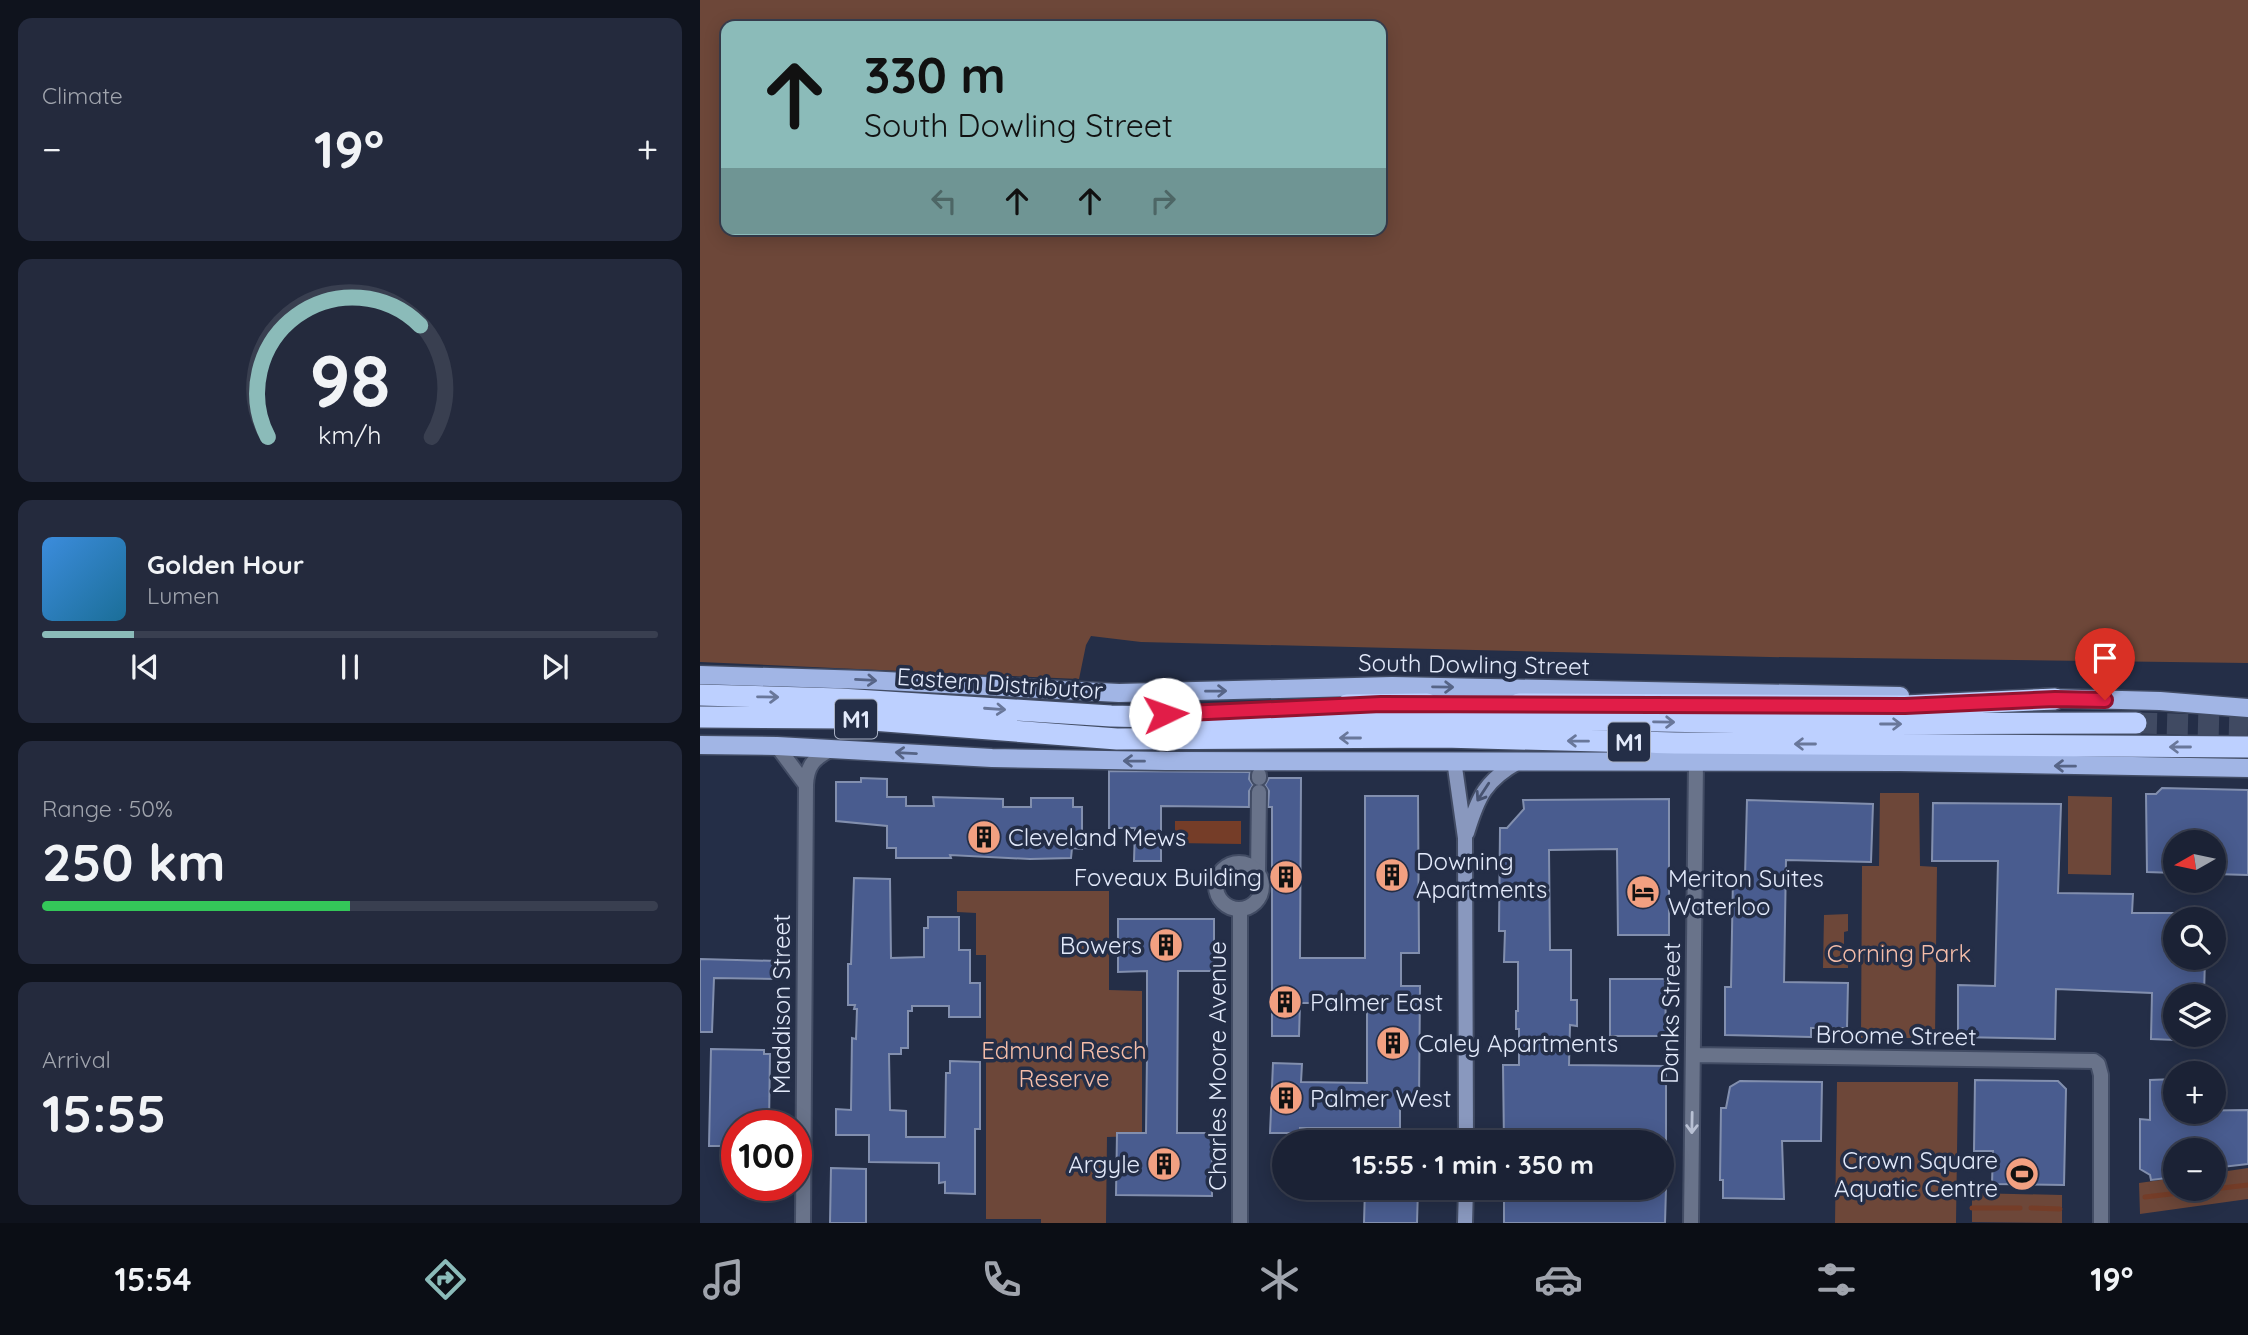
<!DOCTYPE html>
<html lang="en">
<head>
<meta charset="utf-8">
<style>
  body { margin:0; font-family:Quicksand,sans-serif; background:#242a3d; color:#f1f3f6; height:100vh; display:flex; flex-direction:column; font-size:26px; white-space:nowrap }
  * { box-sizing:border-box; margin:0 }
  p { font-size:23px; color:#a0a4ad }
  .icon { flex:none; width:38px; height:38px; fill:none; stroke:currentColor; stroke-width:2; stroke-linecap:round; stroke-linejoin:round }
  .map { position:relative; flex:1; overflow:hidden }
  .drawer { display:flex; flex-direction:column; gap:18px; padding:18px; background:#0f131d; width:700px }
  .drawer>* { flex:none }
  .hud { position:absolute; left:21px; top:21px; width:665px; height:214px; border-radius:14px; box-shadow:0 4px 18px #0003,0 0 0 2px #393f50; background:#8bbbb9; color:#111; overflow:hidden }
  .needle { width:46px; rotate:261deg }
  .controls { position:absolute; left:1463px; top:830px; display:grid; gap:14px }
  .controls a { display:grid; place-items:center; width:63px; height:63px; border-radius:50%; background:#1b2235; box-shadow:0 4px 18px #0003,0 0 0 2px #393f50; font-size:35px }
  .speed { position:absolute; left:21px; top:1110px; display:flex; gap:14px; font-size:35px; font-weight:700; text-align:center }
  .speed>* { display:grid; place-content:center; width:91px; height:91px; border-radius:50%; background:#1b2235; box-shadow:0 4px 18px #0003,0 0 0 2px #393f50; line-height:1 }
  .speed .limit { border:10px solid #d22; background:#fff; color:#111 }
  .pin { position:absolute; display:grid; place-items:center; width:60px; height:60px; color:#fff; margin:-72px -30px; border-radius:50% 50% 50% 0; rotate:-45deg; box-shadow:0 0 7px #0007 }
  .pin .icon { rotate:45deg }
  .me { position:absolute; width:77px; margin:-38px; rotate:87deg; stroke-linejoin:round; filter:drop-shadow(0 0 5px #0008) }
  .turn { display:flex; align-items:center; gap:24px; height:147px; padding:0 28px; font-size:32px }
  .turn .icon { width:91px; height:91px; stroke-width:2.5 }
  .turn b { display:block; font-size:49px; line-height:60px }
  .lanes { display:flex; align-items:center; height:66px; padding:0 28px; background:#0003; justify-content:center; gap:35px; direction:ltr }
  .lanes .off { opacity:.35 }
  .big { font-size:52px; font-weight:700; line-height:1.1 }
  .drawer .widget { flex:1; display:flex; flex-direction:column; justify-content:center; gap:10px; min-width:0; padding:0 24px; border-radius:14px; background:#242a3d }
  .drawer .dial { align-items:center; gap:0 }
  .dial svg { height:182px; overflow:visible; fill:none; stroke:#393f50; stroke-width:7; stroke-linecap:round; text-anchor:middle }
  .dial text { fill:#f1f3f6; stroke:none }
  .song { display:flex; align-items:center; gap:21px }
  .cover { width:84px; height:84px; border-radius:10px; background:linear-gradient(135deg,hsl(210 70% 55%),hsl(200 70% 35%)) }
  .played { height:7px; border-radius:4px; background:linear-gradient(90deg,#8bbbb9 15%,#393f50 15%) }
  .keys { display:flex; justify-content:space-around; direction:ltr }
  .heat { display:flex; justify-content:space-between; align-items:center; font-size:38px; direction:ltr }
  .charge { height:10px; border-radius:5px; background:linear-gradient(90deg,#34c759 50%,#393f50 0) }
  .trip { position:absolute; left:572px; top:1130px; width:402px; height:70px; border-radius:35px; background:#1b2235; box-shadow:0 4px 18px #0003,0 0 0 2px #393f50; font-weight:700; line-height:70px; text-align:center }
  .menu { display:flex; height:112px; justify-content:space-around; align-items:center; background:#0b0e15; color:#a0a4ad }
  .menu .icon { width:49px; height:49px }
  .menu .selected { color:#8bbbb9 }
  .menu b { font-size:32px; color:#f1f3f6 }
  main { display:flex; flex:1; min-height:0 }
  .map>svg:first-child { display:block }
  .green { fill:#6d4739; fill-rule:evenodd }
  .water { fill:#753d28 }
  .lines { fill:none; stroke-linecap:round; stroke-linejoin:round }
  .stream { stroke:#753d28; stroke-width:5 }
  .building { fill:#495c8f; stroke:#828fae; stroke-width:2 }
  .motorway-tunnel { stroke:#404a62; stroke-width:21; stroke-dasharray:21 10; stroke-linecap:butt }
  .pedestrian-casing { stroke:#424c64; stroke-width:18 }
  .minor-casing { stroke:#424c64; stroke-width:18 }
  .secondary-casing { stroke:#424c64; stroke-width:18 }
  .primary-casing { stroke:#424c64; stroke-width:21 }
  .motorway-casing { stroke:#424c64; stroke-width:24 }
  .pedestrian { stroke:#69738a; stroke-width:14 }
  .minor { stroke:#69738a; stroke-width:14 }
  .secondary { stroke:#8998be; stroke-width:14 }
  .primary { stroke:#a1b5e5; stroke-width:18 }
  .motorway { stroke:#bdd0ff; stroke-width:21 }
  .oneway { stroke:#566486 }
  .oneway2 { stroke:#69779a }
  .oneway3 { stroke:#475371 }
  .oneway4 { stroke:#b8c0d3 }
  .route-casing { stroke:#92132f; stroke-width:18 }
  .route { stroke:#e11d48; stroke-width:12 }
  .labels { text-anchor:middle; dominant-baseline:central; stroke-width:7; stroke-linejoin:round; paint-order:stroke }
  .shield { fill:#242e47; stroke:#a9b1c4; stroke-width:2 }
  .shield-label { font-size:23px; font-weight:bold; fill:#e2e9fa }
  .street-label { font-size:24px; fill:#e2e9fa; stroke:#242e47 }
  .poi-label { font-size:24px; fill:#e2e9fa; stroke:#242e47; text-anchor:start }
  .park-label { font-size:24px; fill:#f4bda9; stroke:#242e47 }
</style>
</head>
<body>
<main>
<section class="drawer">
<div class="widget"><p>Climate</p>
<div class="heat"><a>−</a><b class="big">19°</b><a>+</a></div>
</div>
<div class="widget dial"><svg viewBox="0 0 100 80">
<path d="M14 69A42 42 0 1 1 86 69"/>
<path d="M14 69A42 42 0 0 1 81 20" stroke="#8bbbb9"/>
<text x="50" y="56" font-size="32" font-weight="700">98</text>
<text x="50" y="72" font-size="11">km/h</text>
</svg></div>
<div class="widget">
<div class="song"><i class="cover"></i><div><b>Golden Hour</b><p>Lumen</p></div></div>
<div class="played"></div>
<div class="keys"><svg class="icon" aria-label="previous" viewBox="0 0 24 24"><path d="M18 5L8 12l10 7zM5 5v14"/></svg><svg class="icon" aria-label="pause" viewBox="0 0 24 24"><path d="M8 5v14M16 5v14"/></svg><svg class="icon" aria-label="next" viewBox="0 0 24 24"><path d="M6 5l10 7-10 7zM19 5v14"/></svg></div>
</div>
<div class="widget"><p>Range · 50%</p><b class="big">250 km</b><div class="charge"></div></div>
<div class="widget"><p>Arrival</p><b class="big">15:55</b></div>
</section>
<div class="map">
<svg width="1548" height="1223" viewBox="0 0 1548 1223">
  <rect width="100%" height="100%" fill="#242e47"/>
  <path class="green" d="M0 0H1548V663L1069 657 441 642 391 636 386 645 379 679 0 662ZM26 26H681V229H26Z
    M1180 793H1219L1220 866 1237 867 1235 1038H1161L1162 866H1179Z
    M1368 796 1412 797 1411 875 1368 874Z
    M257 891H409V990L442 991V1136L407 1137 406 1223H341V1219H286V955H276V913L257 912Z
    M1148 914V931L1144 932V952H1148V968H1123L1124 915Z
    M1137 1082H1258L1256 1223H1135Z
    M1548 1168V1199L1440 1214 1439 1183 1475 1178V1188H1514V1173Z
    M1272 1193 1362 1195V1223L1272 1222Z"/>
  <path class="water" d="M475 821H541V844L475 843Z"/>
  <g class="lines">
    <path class="stream" d="M1445 1197 1548 1185
      M1272 1208H1320
      M1331 1208 1360 1209"/>
  </g>
  <path class="building" d="M409 771 550 772 549 779 553 785 549 791V807L461 806V861H434L435 828H409Z
    M161 778 187 779V797H206V806H234L233 797 303 799V807H331V798H373V807H382V849L372 848 371 858 330 859 250 855 251 858H196V848H187V826L136 821V782H161Z
    M569 778H601L600 958H665V796H718L719 953H701V986H720L719 1101H700V1128H600V1133H570L573 1063 602 1064 601 1082 667 1083V1003H600L599 1036H572V807H568L569 791 565 785Z
    M1462 788 1548 790V875L1514 874V842H1475V873L1447 872 1446 794H1456Z
    M969 799V935H918L917 849 849 850 850 950H871V1000H877V1026L870 1025 869 1065 966 1066V1143H804L803 1065H819V1029H816V1011H818V962H804L805 931H799L800 828H807L824 809 823 800Z
    M1047 800 1173 804 1171 862 1086 860 1084 982 1148 983 1147 1028H1111V1037L1025 1035V987H1031L1033 877H1045Z
    M1233 803 1361 804 1358 893 1433 894 1432 913H1475V957H1505L1504 996H1475V1040L1451 1039 1452 993 1356 989 1355 1039 1258 1037V985L1295 986 1298 861H1232Z
    M154 878 190 879 191 958 224 957V928H228V917H259V950H270V983H280V1017H249V1006H212V1011H208V1048H201V1054H189L190 1110 206 1111V1137H245L246 1073H250V1061L280 1062V1129H275V1194L245 1193V1182L239 1183V1163L169 1162V1135H136V1109L151 1110 152 1038 156 1039 157 1009H154L155 1005H148V964H151Z
    M418 919H514V971H478L477 1133H512V1196L416 1195 417 1133H446L447 1056V971L418 972Z
    M0 959 77 961V979L14 978 12 1032H0Z
    M910 979H965L966 1036H910Z
    M11 1049 64 1050V1054H70L69 1125H37V1146H9Z
    M1475 1079V1111L1548 1110V1164L1514 1168V1150H1475V1177L1451 1180 1450 1175 1440 1169V1119L1450 1120V1080Z
    M1275 1080 1358 1081 1366 1089 1364 1185 1292 1184 1293 1151H1274Z
    M1040 1081 1122 1082 1121 1141H1082L1084 1199 1023 1198V1180H1020L1021 1108H1026L1030 1087Z
    M131 1168 166 1169V1223H130Z
    M665 1188H718L717 1223H664Z
    M804 1188H966L965 1223H804Z"/>
  <g class="lines">
    <path class="motorway-tunnel" d="M1436 723 1548 726"/>
    <g class="pedestrian-casing">
      <path id="pedestrian" d="M559 778V775
        M558 874 559 792"/>
    </g>
    <g class="minor-casing">
      <path id="minor" d="M77 746 106 785
        M516 886a23 23 0 1 1 46 0a23 23 0 1 1-46 0Z
        M993 1055 1394 1061 1398 1064 1401 1075V1223
        M103 1223 106 785C107 765 114 758 132 749
        M540 1223V909
        M991 1223 996 761"/>
    </g>
    <g class="secondary-casing">
      <path id="secondary" d="M754 760 765 838 766 1143
        M767 833C778 797 785 780 820 761
        M765 1223 766 1188"/>
    </g>
    <g class="primary-casing">
      <path id="primary" d="M0 675 166 680 419 693 692 686 1200 696
        M1343 698 1460 701 1548 708
        M0 745 77 746 292 758 465 761 1200 762 1548 768"/>
    </g>
    <g class="motorway-casing">
      <path id="motorway" d="M0 695 140 699 411 716 546 719 796 718 1124 724 1436 723
        M819 704 1205 706 1355 699
        M647 705 727 704
        M0 717 146 718 417 739 743 737 975 743 1548 747"/>
    </g>
    <use href="#pedestrian" class="pedestrian"/>
    <use href="#minor" class="minor"/>
    <use href="#secondary" class="secondary"/>
    <use href="#primary" class="primary"/>
    <use href="#motorway" class="motorway"/>
  </g>
  <defs><path id="oneway-shaft" d="M-6 0H5M1.5-3L5.5 0L1.5 3" fill="none" stroke-width="1.6" stroke-linecap="round" stroke-linejoin="round" transform="scale(1.75)"/></defs>
  <g class="oneway">
    <use href="#oneway-shaft" transform="translate(166 680) rotate(3)"/>
    <use href="#oneway-shaft" transform="translate(743 687) rotate(1)"/>
    <use href="#oneway-shaft" transform="translate(516 691) rotate(-1)"/>
    <use href="#oneway-shaft" transform="translate(206 753) rotate(-177)"/>
    <use href="#oneway-shaft" transform="translate(434 761) rotate(-179)"/>
    <use href="#oneway-shaft" transform="translate(1365 766) rotate(-179)"/>
  </g>
  <g class="oneway2">
    <use href="#oneway-shaft" transform="translate(68 697) rotate(1)"/>
    <use href="#oneway-shaft" transform="translate(295 709) rotate(4)"/>
    <use href="#oneway-shaft" transform="translate(964 722) rotate(1)"/>
    <use href="#oneway-shaft" transform="translate(1191 724)"/>
    <use href="#oneway-shaft" transform="translate(650 738) rotate(180)"/>
    <use href="#oneway-shaft" transform="translate(878 741) rotate(-179)"/>
    <use href="#oneway-shaft" transform="translate(1105 744) rotate(-180)"/>
    <use href="#oneway-shaft" transform="translate(1480 747) rotate(-180)"/>
  </g>
  <use class="oneway3" href="#oneway-shaft" transform="translate(783 792) rotate(123)"/>
  <use class="oneway4" href="#oneway-shaft" transform="translate(992 1123) rotate(91)"/>
  <g class="lines">
    <g class="route-casing">
      <path id="route" d="M465 714 681 704 1205 706 1355 699 1405 700"/>
    </g>
    <use href="#route" class="route"/>
  </g>
  <defs>
    <g id="building-disc" transform="scale(1.75)"><circle r="9.5" fill="#f2a081" stroke="#242e47"/><path d="M-4-6H4V6H1V3H-1V6H-4ZM-2.5-4.3h1.7v1.8h-1.7ZM.8-4.3h1.7v1.8H.8ZM-2.5-1h1.7V.8h-1.7ZM.8-1h1.7V.8H.8Z" fill="#111"/></g>
    <g id="hotel-disc" transform="scale(1.75)"><circle r="9.5" fill="#f2a081" stroke="#242e47"/><path d="M-6-4.5h1.5V1H6V5H4.5V3h-9V5H-6ZM-4 0a1.8 1.8 0 1 1 3.6 0ZM.5 0V-2.5h3Q6-2.5 6 0Z" fill="#111"/></g>
    <g id="stadium-disc" transform="scale(1.75)"><circle r="9.5" fill="#f2a081" stroke="#242e47"/><path d="M0-5a6.5 5 0 1 0 0 10a6.5 5 0 1 0 0-10ZM-3.5-1.8h7v3.6h-7Z" fill="#111"/></g>
  </defs>
  <g fill-rule="evenodd">
    <use href="#building-disc" x="284" y="837"/>
    <use href="#building-disc" x="692" y="875"/>
    <use href="#building-disc" x="586" y="877"/>
    <use href="#hotel-disc" x="943" y="892"/>
    <use href="#building-disc" x="466" y="945"/>
    <use href="#building-disc" x="585" y="1002"/>
    <use href="#building-disc" x="693" y="1043"/>
    <use href="#building-disc" x="586" y="1098"/>
    <use href="#building-disc" x="464" y="1164"/>
    <use href="#stadium-disc" x="1322" y="1174"/>
  </g>
  <g class="labels">
    <g class="shield">
      <rect x="135" y="699.5" width="42" height="39" rx="5"/>
      <rect x="908" y="722.5" width="42" height="39" rx="5"/>
    </g>
    <g class="shield-label">
      <text x="156" y="719">M1</text>
      <text x="929" y="742">M1</text>
    </g>
    <g class="street-label">
      <text transform="translate(774 664) rotate(1)">South Dowling Street</text>
      <text transform="translate(300 683) rotate(4)">Eastern Distributor</text>
      <text transform="translate(81 1004) rotate(-90)">Maddison Street</text>
      <text transform="translate(970 1013) rotate(-89)">Danks Street</text>
      <text transform="translate(1196 1035) rotate(1)">Broome Street</text>
      <text transform="translate(517 1066) rotate(-90)">Charles Moore Avenue</text>
    </g>
    <g class="poi-label">
      <text x="308" y="837">Cleveland Mews</text>
      <text x="716" y="861">Downing<tspan x="716" dy="28">Apartments</tspan></text>
      <text x="562" y="877" text-anchor="end">Foveaux Building</text>
      <text x="968" y="878">Meriton Suites<tspan x="968" dy="28">Waterloo</tspan></text>
      <text x="442" y="945" text-anchor="end">Bowers</text>
      <text x="610" y="1002">Palmer East</text>
      <text x="718" y="1043">Caley Apartments</text>
      <text x="610" y="1098">Palmer West</text>
      <text x="1298" y="1160" text-anchor="end">Crown Square<tspan x="1298" dy="28">Aquatic Centre</tspan></text>
      <text x="440" y="1164" text-anchor="end">Argyle</text>
    </g>
    <g class="park-label">
      <text x="1199" y="953">Corning Park</text>
      <text x="364" y="1050">Edmund Resch<tspan x="364" dy="28">Reserve</tspan></text>
    </g>
  </g>
</svg>
<div class="controls">
<a><svg class="needle" viewBox="-14 -14 28 28"><path d="M0-13l5 13h-10z" fill="#e53935"/><path d="M0 13l5-13h-10z" fill="#a0a4ad"/></svg></a>
<a><svg class="icon" aria-label="search" viewBox="0 0 24 24"><circle cx="10" cy="10" r="6"/><path d="M15 15l6 6"/></svg></a>
<a><svg class="icon" aria-label="layers" viewBox="0 0 24 24"><path d="M12 4l9 5-9 5-9-5zM3 14l9 5 9-5"/></svg></a>
<a>+</a>
<a>−</a>
</div>
<div class="speed"><div class="limit">100</div></div>
<div class="pin" style="left:1405px;top:700px;background:#d93025"><svg class="icon" aria-label="arrive" viewBox="0 0 24 24"><path d="M6 21V4h12l-3 4 3 4H6"/></svg></div>
<svg class="me" style="left:465px;top:714px" viewBox="-20 -20 40 40"><circle r="19" fill="#fff"/><path d="M0-13L10 11 0 6-10 11z" fill="#e11d48"/></svg>
<div class="trip">15:55 · 1 min · 350 m</div>
<div class="hud">
<div class="turn"><svg class="icon" aria-label="ahead" viewBox="0 0 24 24"><path d="M12 20V5M6 11l6-6 6 6"/></svg><div><b>330 m</b>South Dowling Street</div></div>
<div class="lanes"><svg class="icon off" aria-label="left" viewBox="0 0 24 24"><path d="M17 20v-9H6M10 6l-5 5 5 5"/></svg><svg class="icon" aria-label="ahead" viewBox="0 0 24 24"><path d="M12 20V5M6 11l6-6 6 6"/></svg><svg class="icon" aria-label="ahead" viewBox="0 0 24 24"><path d="M12 20V5M6 11l6-6 6 6"/></svg><svg class="icon off" aria-label="right" viewBox="0 0 24 24"><path d="M7 20v-9h11M14 6l5 5-5 5"/></svg></div>
</div>
</div>
</main>
<nav class="menu">
<b>15:54</b>
<svg class="icon selected" aria-label="directions" viewBox="0 0 24 24"><path d="M12 3l9 9-9 9-9-9zM9 14v-3h6M13 9l2 2-2 2"/></svg>
<svg class="icon" aria-label="music" viewBox="0 0 24 24"><path d="M9 18V5l10-2v13"/><circle cx="6" cy="18" r="3"/><circle cx="16" cy="16" r="3"/></svg>
<svg class="icon" aria-label="phone" viewBox="0 0 24 24"><path d="M5 4h4l2 5-3 2q2 4 5 5l2-3 5 2v4C11 20 4 13 5 4z"/></svg>
<svg class="icon" aria-label="climate" viewBox="0 0 24 24"><path d="M12 3v18M4 7l16 10M4 17L20 7"/></svg>
<svg class="icon" aria-label="car" viewBox="0 0 24 24"><path d="M5 17H2v-5l4-1 3-4h7l3 4 3 1v5h-3M9 17h6M6 11h13"/><circle cx="7" cy="17" r="2"/><circle cx="17" cy="17" r="2"/></svg>
<svg class="icon" aria-label="filters" viewBox="0 0 24 24"><path d="M4 7h16M4 17h16"/><circle cx="9" cy="7" r="2"/><circle cx="15" cy="17" r="2"/></svg>
<b>19°</b>
</nav>
</body>
</html>
